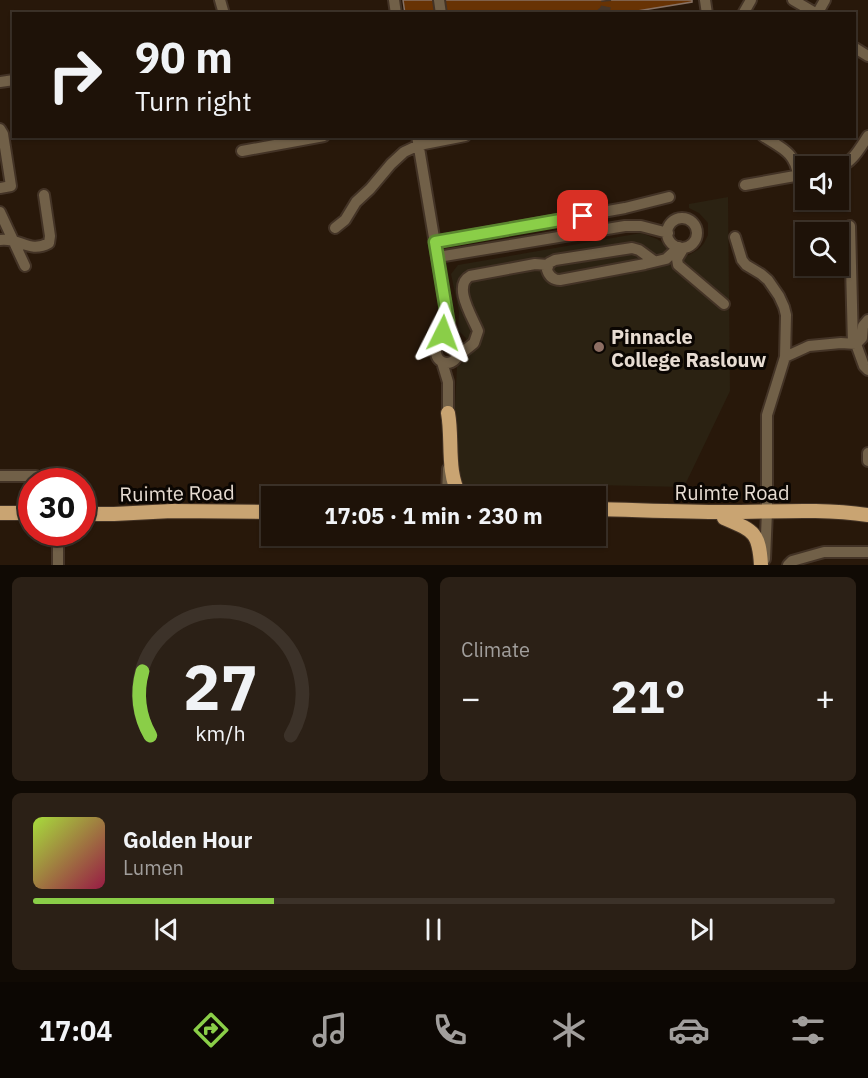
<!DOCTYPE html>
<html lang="en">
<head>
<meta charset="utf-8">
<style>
  body { margin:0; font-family:"IBM Plex Sans",sans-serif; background:#2b2016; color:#f1f3f6; height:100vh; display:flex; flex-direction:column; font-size:22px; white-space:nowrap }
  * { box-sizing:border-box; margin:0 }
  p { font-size:20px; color:#a19e9c }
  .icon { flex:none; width:33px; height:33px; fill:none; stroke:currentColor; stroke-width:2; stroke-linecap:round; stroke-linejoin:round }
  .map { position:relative; height:565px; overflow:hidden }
  .drawer { display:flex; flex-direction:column; gap:12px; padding:12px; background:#100a04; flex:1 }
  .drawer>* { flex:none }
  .guide { position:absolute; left:12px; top:12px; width:844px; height:126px; border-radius:0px; box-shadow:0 2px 4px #0004,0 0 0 2px #3c3229; background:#1e1208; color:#f1f3f6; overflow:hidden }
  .controls { position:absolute; left:795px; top:156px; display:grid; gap:12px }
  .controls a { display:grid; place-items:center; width:54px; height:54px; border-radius:0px; background:#1e1208; box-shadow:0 2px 4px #0004,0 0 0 2px #3c3229; font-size:30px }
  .speed { position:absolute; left:18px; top:468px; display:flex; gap:12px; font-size:30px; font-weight:700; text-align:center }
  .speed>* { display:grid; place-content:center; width:78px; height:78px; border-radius:50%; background:#1e1208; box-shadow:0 2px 4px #0004,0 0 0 2px #3c3229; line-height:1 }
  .speed .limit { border:9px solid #d22; background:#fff; color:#111 }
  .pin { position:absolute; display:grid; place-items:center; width:51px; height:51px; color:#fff; margin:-26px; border-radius:12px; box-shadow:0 3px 9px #0006 }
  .me { position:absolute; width:66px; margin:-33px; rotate:3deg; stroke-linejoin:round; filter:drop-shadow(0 0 4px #0008) }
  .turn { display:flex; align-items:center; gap:21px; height:126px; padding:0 24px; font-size:27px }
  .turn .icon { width:78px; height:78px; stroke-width:2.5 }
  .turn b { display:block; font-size:42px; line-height:51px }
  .big { font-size:45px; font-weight:700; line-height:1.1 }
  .drawer .widget { flex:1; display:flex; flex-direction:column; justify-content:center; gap:9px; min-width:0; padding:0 21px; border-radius:9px; background:#2b2016 }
  .drawer .dial { align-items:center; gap:0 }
  .dial svg { height:156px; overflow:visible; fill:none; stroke:#3c3229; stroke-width:7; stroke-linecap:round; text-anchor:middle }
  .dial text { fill:#f1f3f6; stroke:none }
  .song { display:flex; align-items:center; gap:18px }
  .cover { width:72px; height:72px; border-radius:9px; background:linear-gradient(135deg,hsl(80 70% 55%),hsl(340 70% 35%)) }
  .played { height:6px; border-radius:3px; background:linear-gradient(90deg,#8ace48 30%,#3c3229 30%) }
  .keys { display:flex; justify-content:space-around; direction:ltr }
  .heat { display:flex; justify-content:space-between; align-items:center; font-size:33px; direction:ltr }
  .drawer .tiles { flex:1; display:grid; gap:12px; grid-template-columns:1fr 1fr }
  .widget:last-child { grid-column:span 2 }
  .trip { position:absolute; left:261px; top:486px; width:345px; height:60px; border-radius:0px; background:#1e1208; box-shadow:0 2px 4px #0004,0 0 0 2px #3c3229; font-weight:700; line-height:60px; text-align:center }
  .tabs { display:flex; height:96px; justify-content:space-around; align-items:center; background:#0c0703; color:#a19e9c }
  .tabs .icon { width:42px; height:42px }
  .tabs .active { color:#8ace48 }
  .tabs b { font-size:27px; color:#f1f3f6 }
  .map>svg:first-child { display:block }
  .education { fill:#2b2212 }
  .building { fill:#683304; stroke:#877163; stroke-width:1.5 }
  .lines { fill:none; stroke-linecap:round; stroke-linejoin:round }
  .minor-tunnel { stroke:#453528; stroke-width:10; stroke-dasharray:10 5; stroke-linecap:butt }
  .minor-casing { stroke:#433326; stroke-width:14 }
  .major-casing { stroke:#433326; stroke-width:16 }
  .minor { stroke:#716048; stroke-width:10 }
  .major { stroke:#c9a472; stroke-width:14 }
  .route-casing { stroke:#5a862f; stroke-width:15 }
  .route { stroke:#8ace48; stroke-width:10 }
  .education-dot { fill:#8d6e63; stroke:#0b0602; stroke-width:2 }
  .labels { text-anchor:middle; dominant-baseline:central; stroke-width:6; stroke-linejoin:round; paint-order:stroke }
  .poi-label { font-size:20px; font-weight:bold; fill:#e7dcd2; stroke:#0b0602; text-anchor:start }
  .street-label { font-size:20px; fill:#e7dcd2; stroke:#0b0602 }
</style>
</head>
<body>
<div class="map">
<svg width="868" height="565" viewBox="0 0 868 565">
  <rect width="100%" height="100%" fill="#28180a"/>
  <path class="education" d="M728 197 730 391 684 487 593 485 581 496H456L451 483 457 367 469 356 466 338 458 330 459 312 451 274 458 265 641 233 657 239 683 256 689 255 699 249 704 243 708 235V223L699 213 689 208V204Z"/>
  <path class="building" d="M403 0H692V2L619 14H405Z"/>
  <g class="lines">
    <path class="minor-tunnel" d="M600 14C606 11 607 6 606 0"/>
    <g class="minor-casing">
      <path id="minor" d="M220 0 224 14
        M394 0 396 14
        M439 0 441 14
        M705 0 707 14
        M793 0 817 14
        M743 14 751 0
        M817 14 825 0
        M855 48 868 56
        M0 82 14 80
        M0 129 3 134 11 186 0 188
        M417 136 448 321 456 345
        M763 136C781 148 795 152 798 175
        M242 151 324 136
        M838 168C853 162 860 148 868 136
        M745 185 806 174
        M0 212 25 266
        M667 233a15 15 0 1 1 30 0a15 15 0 1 1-30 0Z
        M850 226 853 344
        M335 228 345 220 356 202 370 189 391 164 404 152 419 145 465 136
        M735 237 742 260 746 265 761 274 768 280 779 296 784 307 786 315 785 357 767 415V511L765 559
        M0 240C20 237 29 254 49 243L50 236 44 195
        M435 242 625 208 669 197
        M683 249 677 259 678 265 724 304
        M438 257 625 226H641L668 233
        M654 261 639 250 632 248 555 260 549 263 547 270C549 276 553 280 560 280L645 264 666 259 679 247
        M436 352a11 11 0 1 1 22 0a11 11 0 1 1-22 0Z
        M856 344 864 366 868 370
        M458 356 474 343 478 331C473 318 452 286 470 276L535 264 548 265
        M785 357 809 346 841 343 856 344 862 338 863 326 868 320
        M442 362 448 382V421
        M868 453V461
        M0 476H36
        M447 496 448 469
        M58 532V565
        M788 565 792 561 824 552H868"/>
    </g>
    <g class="major-casing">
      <path id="major" d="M448 413C453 440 446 471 460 496
        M596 509C639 510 682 512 725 512 772 512 821 508 868 515
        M0 513H32
        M82 514H114L172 511 272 512
        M724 518C754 531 759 532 761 565"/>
    </g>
    <use href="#minor" class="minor"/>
    <use href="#major" class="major"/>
  </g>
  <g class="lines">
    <g class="route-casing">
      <path id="route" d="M443 333 448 321 435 242 583 216"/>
    </g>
    <use href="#route" class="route"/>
  </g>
  <circle class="education-dot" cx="599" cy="347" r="6"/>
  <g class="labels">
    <g class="poi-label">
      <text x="611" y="336">Pinnacle<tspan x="611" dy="23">College Raslouw</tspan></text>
    </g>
    <g class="street-label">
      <text x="732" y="492">Ruimte Road</text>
      <text transform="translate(177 493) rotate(-1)">Ruimte Road</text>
    </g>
  </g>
</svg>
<div class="controls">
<a><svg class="icon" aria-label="sound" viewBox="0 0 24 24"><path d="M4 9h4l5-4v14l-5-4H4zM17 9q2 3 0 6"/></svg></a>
<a><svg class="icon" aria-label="search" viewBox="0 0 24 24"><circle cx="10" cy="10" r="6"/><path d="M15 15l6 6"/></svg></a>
</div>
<div class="speed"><div class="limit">30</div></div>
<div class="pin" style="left:583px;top:216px;background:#d93025"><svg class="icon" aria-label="arrive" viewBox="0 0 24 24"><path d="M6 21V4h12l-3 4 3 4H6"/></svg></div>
<svg class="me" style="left:443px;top:333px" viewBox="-20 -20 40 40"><path d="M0-17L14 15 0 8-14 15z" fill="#8ace48" stroke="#fff" stroke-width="4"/></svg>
<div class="trip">17:05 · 1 min · 230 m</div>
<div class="guide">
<div class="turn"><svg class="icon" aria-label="right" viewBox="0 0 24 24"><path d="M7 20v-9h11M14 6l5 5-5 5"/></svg><div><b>90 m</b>Turn right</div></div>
</div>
</div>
<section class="drawer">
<div class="tiles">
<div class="widget dial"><svg viewBox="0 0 100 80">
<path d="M14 69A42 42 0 1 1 86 69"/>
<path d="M14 69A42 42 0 0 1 10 36" stroke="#8ace48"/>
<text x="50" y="56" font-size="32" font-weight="700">27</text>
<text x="50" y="72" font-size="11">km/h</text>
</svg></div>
<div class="widget"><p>Climate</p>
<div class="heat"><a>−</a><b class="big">21°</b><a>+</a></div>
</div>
<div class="widget">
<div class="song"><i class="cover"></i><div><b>Golden Hour</b><p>Lumen</p></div></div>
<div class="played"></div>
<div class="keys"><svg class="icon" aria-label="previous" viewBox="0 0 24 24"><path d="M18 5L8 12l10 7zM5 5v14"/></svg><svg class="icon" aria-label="pause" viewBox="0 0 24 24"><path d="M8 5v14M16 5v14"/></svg><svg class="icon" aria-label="next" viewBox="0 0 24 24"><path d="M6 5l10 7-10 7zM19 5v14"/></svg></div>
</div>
</div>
</section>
<nav class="tabs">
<b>17:04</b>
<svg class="icon active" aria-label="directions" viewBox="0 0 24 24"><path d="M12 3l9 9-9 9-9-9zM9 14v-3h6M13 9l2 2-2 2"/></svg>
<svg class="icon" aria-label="music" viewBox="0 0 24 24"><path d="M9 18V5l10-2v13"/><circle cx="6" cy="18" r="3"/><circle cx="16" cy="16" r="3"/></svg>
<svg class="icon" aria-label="phone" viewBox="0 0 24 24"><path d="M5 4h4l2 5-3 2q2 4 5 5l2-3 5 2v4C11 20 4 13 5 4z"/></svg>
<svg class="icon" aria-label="climate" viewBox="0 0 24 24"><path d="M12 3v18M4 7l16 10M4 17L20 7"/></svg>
<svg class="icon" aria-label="car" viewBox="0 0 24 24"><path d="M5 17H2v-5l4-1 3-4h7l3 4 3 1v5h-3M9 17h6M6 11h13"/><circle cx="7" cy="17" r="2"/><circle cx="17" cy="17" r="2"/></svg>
<svg class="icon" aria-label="filters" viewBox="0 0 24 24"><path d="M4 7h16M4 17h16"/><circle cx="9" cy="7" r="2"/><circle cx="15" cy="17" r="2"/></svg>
</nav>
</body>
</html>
